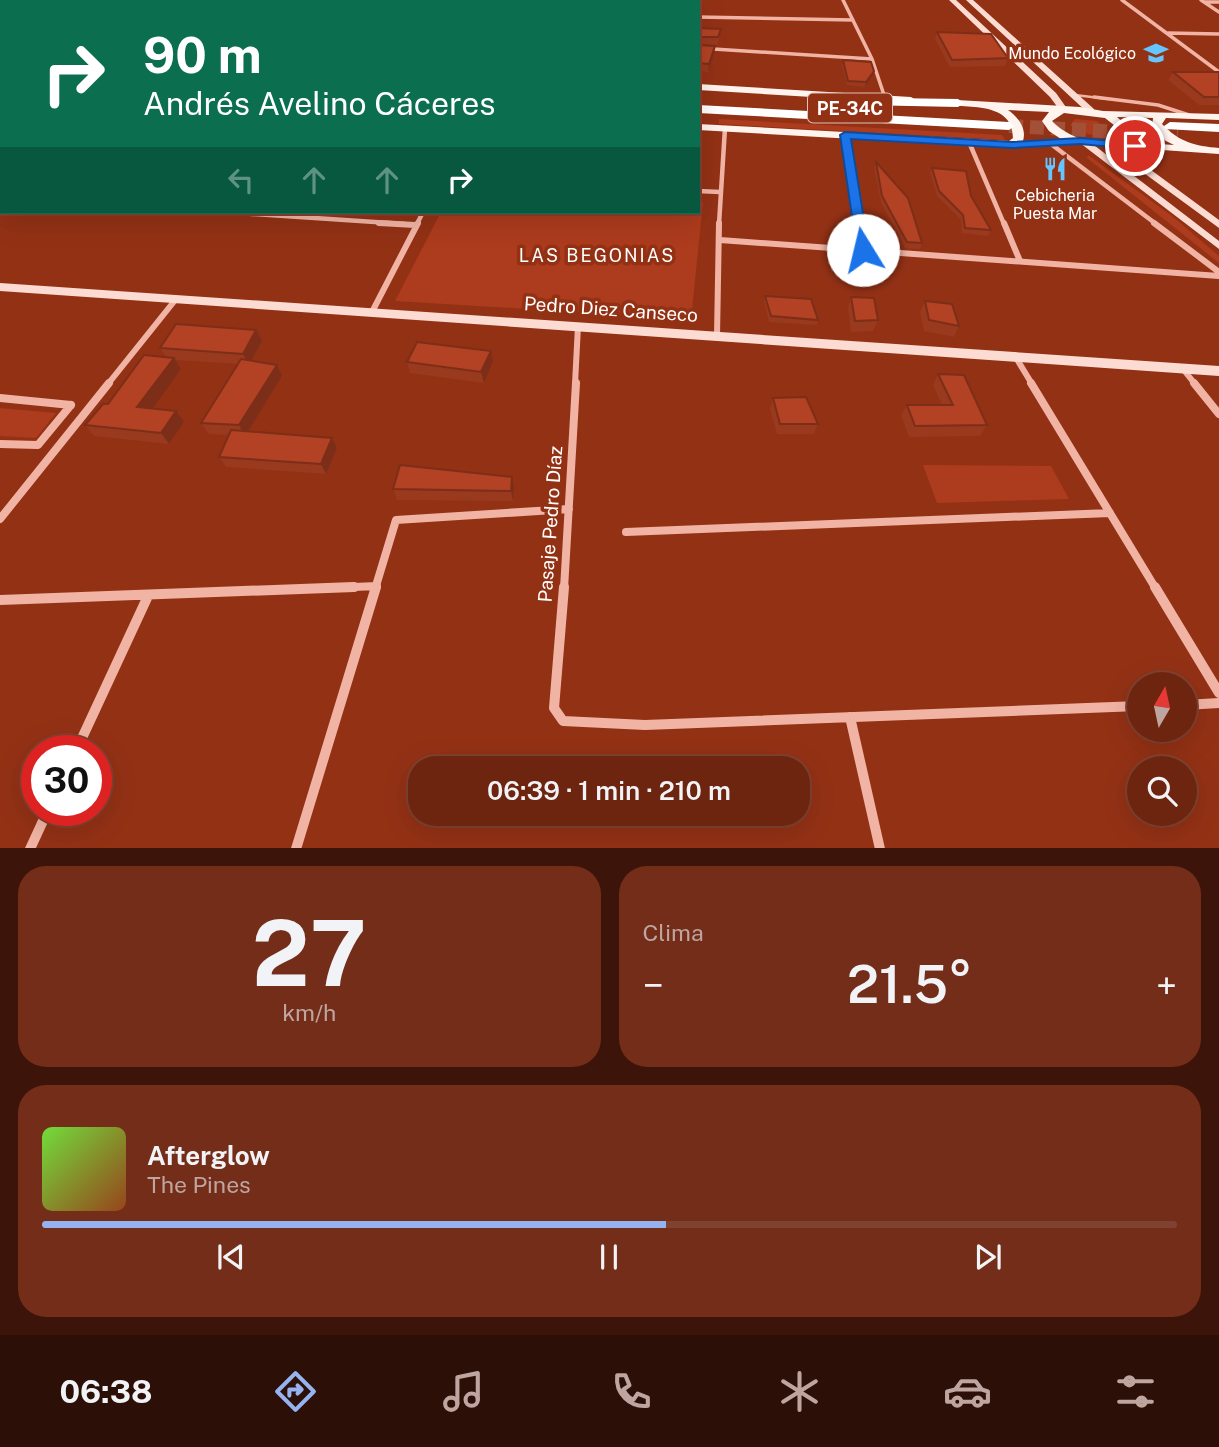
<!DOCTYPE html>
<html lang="es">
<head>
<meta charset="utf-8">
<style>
  body { margin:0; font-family:"Public Sans",sans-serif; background:#732d19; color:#f1f3f6; height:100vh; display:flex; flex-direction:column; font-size:26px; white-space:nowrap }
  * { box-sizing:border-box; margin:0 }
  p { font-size:23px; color:#bfa59f }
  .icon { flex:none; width:38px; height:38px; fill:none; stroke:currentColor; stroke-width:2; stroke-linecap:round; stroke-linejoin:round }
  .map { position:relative; height:848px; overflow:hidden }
  .drawer { display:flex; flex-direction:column; gap:18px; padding:18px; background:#3c1409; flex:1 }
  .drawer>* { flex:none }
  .top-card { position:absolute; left:0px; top:0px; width:700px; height:214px; box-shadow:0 7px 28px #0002,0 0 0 2px #804230; background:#0b6e4f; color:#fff; overflow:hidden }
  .needle { width:46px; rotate:9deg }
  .buttons { position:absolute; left:1127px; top:672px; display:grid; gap:14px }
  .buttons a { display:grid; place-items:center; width:70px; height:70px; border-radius:50%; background:#6e2510; box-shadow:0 7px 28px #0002,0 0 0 2px #804230; font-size:35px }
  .speed { position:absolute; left:21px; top:735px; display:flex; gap:14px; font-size:35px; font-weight:700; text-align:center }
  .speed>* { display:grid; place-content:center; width:91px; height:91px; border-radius:50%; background:#6e2510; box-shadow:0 7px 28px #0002,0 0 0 2px #804230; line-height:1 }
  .speed .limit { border:10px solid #d22; background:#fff; color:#111 }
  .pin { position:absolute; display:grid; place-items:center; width:60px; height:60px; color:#fff; margin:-30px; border:4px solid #fff; border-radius:50%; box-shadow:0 2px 7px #0007 }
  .me { position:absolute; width:77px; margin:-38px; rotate:351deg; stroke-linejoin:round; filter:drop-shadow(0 0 5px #0008) }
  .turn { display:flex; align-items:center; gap:24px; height:147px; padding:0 28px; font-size:32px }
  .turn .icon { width:91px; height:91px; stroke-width:2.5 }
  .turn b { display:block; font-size:49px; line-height:60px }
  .lanes { display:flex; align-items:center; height:66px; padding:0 28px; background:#0003; justify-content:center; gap:35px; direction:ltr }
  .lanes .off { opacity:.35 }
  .big { font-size:52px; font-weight:600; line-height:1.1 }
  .drawer .card { flex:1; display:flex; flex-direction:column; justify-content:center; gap:10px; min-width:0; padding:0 24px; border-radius:28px; background:#732d19 }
  .drawer .dial { align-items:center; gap:0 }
  .dial b { font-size:91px; line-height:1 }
  .song { display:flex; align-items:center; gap:21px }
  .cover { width:84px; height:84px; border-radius:10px; background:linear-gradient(135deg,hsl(100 70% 55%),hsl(20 70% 35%)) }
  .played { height:7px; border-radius:4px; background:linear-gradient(90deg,#95b2f1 55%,#804230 55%) }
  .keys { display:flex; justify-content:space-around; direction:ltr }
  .heat { display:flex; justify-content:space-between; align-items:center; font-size:38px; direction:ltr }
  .drawer .tiles { flex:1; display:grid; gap:18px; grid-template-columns:1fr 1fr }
  .card:last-child { grid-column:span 2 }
  .trip { position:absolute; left:408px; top:756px; width:402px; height:70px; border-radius:28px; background:#6e2510; box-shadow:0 7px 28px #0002,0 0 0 2px #804230; font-weight:600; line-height:70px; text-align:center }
  .dock { display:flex; height:112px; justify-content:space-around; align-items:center; background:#2c0f06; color:#bfa59f }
  .dock .icon { width:49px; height:49px }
  .dock .on { color:#95b2f1 }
  .dock b { font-size:32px; color:#f1f3f6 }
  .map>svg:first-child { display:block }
  .green { fill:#ad3b1d }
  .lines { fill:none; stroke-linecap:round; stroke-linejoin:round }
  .highway-tunnel { stroke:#a35038; stroke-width:14; stroke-dasharray:14 7; stroke-linecap:butt }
  .lane-far1 { stroke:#f1b4a4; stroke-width:2.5 }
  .lane { stroke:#f1b4a4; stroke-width:3.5 }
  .street-far4 { stroke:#f1b4a4; stroke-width:3.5 }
  .street-far3 { stroke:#f1b4a4; stroke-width:4.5 }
  .street-far2 { stroke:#f1b4a4; stroke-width:6 }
  .street-far1 { stroke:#f1b4a4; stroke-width:8 }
  .street { stroke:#f1b4a4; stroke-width:10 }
  .secondary { fill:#fcdcd2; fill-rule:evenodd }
  .primary { fill:#fff3ee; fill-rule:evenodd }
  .highway { fill:#fff; fill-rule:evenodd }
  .wall { fill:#99391e }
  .shaded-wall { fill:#7d2e18 }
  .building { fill:#b24223; stroke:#7d2e18; stroke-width:2 }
  .route { fill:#1a73e8; stroke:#114b97; stroke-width:2 }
  .labels { text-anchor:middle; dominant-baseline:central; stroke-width:7; stroke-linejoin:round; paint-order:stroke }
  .far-poi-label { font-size:16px; fill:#fff; stroke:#933115; text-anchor:end }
  .shield { fill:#933115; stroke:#dfc1b9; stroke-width:2 }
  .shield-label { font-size:18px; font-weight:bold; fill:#fff }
  .far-neighbourhood-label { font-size:18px; letter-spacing:2px; fill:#fff; stroke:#933115 }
  .street-label { font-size:19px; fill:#fff; stroke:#933115 }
</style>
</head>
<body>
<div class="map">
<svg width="1219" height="849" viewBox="0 0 1219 849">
  <rect width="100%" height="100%" fill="#933115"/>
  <path class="green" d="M719 119 1002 135 1005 140 719 124Z
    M1075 119 1097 121 1109 131C1098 139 1081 134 1070 125Z
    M1088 155 1172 216 1219 256V263L1087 158Z
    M698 202 703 203 691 319 395 301 441 212H698Z
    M0 408 56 413 36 438 0 436Z
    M923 465 1051 466 1069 499 937 503Z"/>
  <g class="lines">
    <path class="highway-tunnel" d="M1009 126 1178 135"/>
    <path class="lane-far1" d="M1075 95 1108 99"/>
    <path class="lane" d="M1094 97 1158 105 1189 115"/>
    <path class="street-far4" d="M843 0 872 59 885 98
      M1122 0 1219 72
      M1201 0 1219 12
      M1204 2H1219
      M698 17 853 20
      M1168 33 1219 34
      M698 48 872 59"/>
    <path class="street-far3" d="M845 135 859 224
      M969 142 1004 224
      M1051 144 1156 224
      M698 191 720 192
      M223 212 405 224
      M417 224 423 212
      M719 224 725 128"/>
    <path class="street-far2" d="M379 223 415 225
      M859 223 863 250
      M1004 223 1020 261
      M1154 223 1219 272
      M720 240 1219 276
      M372 312 418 223
      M717 336 719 223
      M1015 356 1032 384
      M1183 369 1195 384
      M108 384 176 299
      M575 384 578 326"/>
    <path class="street-far1" d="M1031 383 1156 589
      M1194 383 1219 414
      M0 398 71 405
      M0 444 38 445 71 405
      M0 519 109 383
      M626 532 1110 513
      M307 589 377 586
      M375 589 396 520 569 509
      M564 589 576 383"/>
    <path class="street" d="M564 587 554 708 563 721 645 725 1139 706
      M1155 587 1219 693
      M0 600 354 587
      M1185 705 1219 703
      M850 717 880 849
      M76 751 148 596
      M30 849 48 810
      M296 849 376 587"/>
    <path class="secondary" d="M949 0H956L1056 93 1068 110 1067 112H1061L1050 97Z
      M966 0H973L1094 109V113H1088Z
      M1080 139H1086L1219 241V249L1080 143Z
      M1107 142H1113L1219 220V228L1107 146Z
      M0 283 1219 366V376L0 291Z"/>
    <path class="primary" d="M0 45H2V51H0Z
      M0 84H2V90H0Z
      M698 84 911 97 916 100 911 103 698 90Z
      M939 99 1080 107 1103 111 1219 114V120L1166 118 1162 124C1179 142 1195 146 1219 148V154L1077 144 1012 148 698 130V124L1009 141 1013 138C1013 99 962 109 935 104L934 102ZM1008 110 1049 112 1042 121 1049 131 1061 139 1023 141C1027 128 1018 117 1008 110ZM1064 113 1105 118 1124 133C1107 152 1067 138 1052 121ZM1117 117 1153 118 1152 127 1166 141 1174 145 1129 142 1135 133Z"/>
    <path class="highway" d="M0 56H2V62H0Z
      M819 97 958 99 964 103 958 107 815 104V98Z
      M698 105 1009 122 1015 126 1009 130 698 113Z
      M1170 122 1219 124V132L1165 129 1164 126Z"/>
  </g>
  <path class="wall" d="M698 28 720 36 717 45 698 44Z
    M937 32 1008 58 1005 66 950 67 935 39Z
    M698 45 714 53 708 72 698 71Z
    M843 60 874 71 873 75 865 87 847 85 842 65Z
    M1173 72H1219V105H1199L1168 80Z
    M876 162 922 243 920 249 905 248 881 202 874 167Z
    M932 168 971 196 991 230 988 236 962 233 961 220 937 196 930 173Z
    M765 296 818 320 817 325 769 322 764 301Z
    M851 297 878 320 873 331 851 332 848 308Z
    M925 301 959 326 954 337 924 331 920 312Z
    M262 341 251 361 277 365 282 376 248 431 332 438 337 448 326 474 226 467 219 457 229 435 209 434 201 423 238 364 175 360 181 369 152 409 184 422 169 444 94 436 85 425 108 404 166 357 160 348Z
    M491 351 493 361 484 383 410 373 407 362Z
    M938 374 987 425 980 436 909 437 901 415 907 405H942L933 385Z
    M773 398 818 424 814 434H777L770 409Z
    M514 487 513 501 397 500 393 489Z"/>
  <path class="shaded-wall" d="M232 0H242V1L241 2H230Z
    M715 46 714 53 708 72 709 64Z
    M874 71 873 75 865 87 866 82Z
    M256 330 262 341 249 365 243 354Z
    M491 351 493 361 484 383 481 372Z
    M174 358 181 369 146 418 137 407Z
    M277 365 282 376 245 436 239 425Z
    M176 411 184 422 169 444 161 433Z
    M332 438 337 448 326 474 321 464Z
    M512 477 514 487 513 501 511 491Z"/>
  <path class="building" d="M0 0H232L230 2H2V12H0Z
    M356 0H407L405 2H355Z
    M698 28 721 29 718 37H698Z
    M937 32 991 34 1008 58 952 60Z
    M698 45 715 46 709 64 698 63Z
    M843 60 871 62 874 71 866 82 848 81Z
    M1173 72H1219V97H1204Z
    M876 162 908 198 922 243 907 242 882 196Z
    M932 168 966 171 971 196 991 230 965 228 963 215 939 191Z
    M765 296 811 299 818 320 771 316Z
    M851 297 874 298 878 320 855 321Z
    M925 301 952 304 959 326 929 320Z
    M176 324 256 330 243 354 160 348Z
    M417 342 491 351 481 372 407 362Z
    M144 355 174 358 137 407 176 411 161 433 85 425 103 404H108Z
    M241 359 277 365 239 425 201 423Z
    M938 374 964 375 987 425 915 426 907 405H953Z
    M806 397 818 424H780L773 398Z
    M231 430 332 438 321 464 219 457Z
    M400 465 512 477 511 491 393 489Z"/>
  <path class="route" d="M845 132 1012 142 1080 138 1135 143 1140 146 1135 149 1080 144 1012 148 851 139 869 250 863 254 857 250 840 135Z"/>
  <defs>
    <g id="school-bare" transform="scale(1.89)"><path d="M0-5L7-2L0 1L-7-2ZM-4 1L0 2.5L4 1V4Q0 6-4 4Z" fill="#64c5ff" stroke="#933115" stroke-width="2.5" paint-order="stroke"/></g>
    <g id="restaurant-bare" transform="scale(1.89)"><path d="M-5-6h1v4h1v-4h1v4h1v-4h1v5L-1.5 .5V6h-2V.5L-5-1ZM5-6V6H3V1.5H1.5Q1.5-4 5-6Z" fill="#64c5ff" stroke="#933115" stroke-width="2.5" paint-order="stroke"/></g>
  </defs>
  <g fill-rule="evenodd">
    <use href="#school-bare" x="1156" y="53"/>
    <use href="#restaurant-bare" x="1055" y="169"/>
  </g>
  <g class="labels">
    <g class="far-poi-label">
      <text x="1136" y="53">Mundo Ecológico</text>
      <text x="1055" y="195" text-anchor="middle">Cebicheria<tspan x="1055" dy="18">Puesta Mar</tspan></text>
    </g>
    <rect class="shield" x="808" y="93.5" width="84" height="29" rx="5"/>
    <g class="shield-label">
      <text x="850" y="108">PE-34C</text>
    </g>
    <g class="far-neighbourhood-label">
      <text x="597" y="255">LAS BEGONIAS</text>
    </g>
    <g class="street-label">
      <text transform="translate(611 309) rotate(4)">Pedro Diez Canseco</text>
      <text transform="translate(550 524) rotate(-86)">Pasaje Pedro Díaz</text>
    </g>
  </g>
</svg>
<div class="buttons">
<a><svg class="needle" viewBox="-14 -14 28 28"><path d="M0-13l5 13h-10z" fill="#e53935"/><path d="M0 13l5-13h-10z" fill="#bfa59f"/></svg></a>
<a><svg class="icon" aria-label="search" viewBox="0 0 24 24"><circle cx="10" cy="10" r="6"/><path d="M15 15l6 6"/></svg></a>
</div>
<div class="speed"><div class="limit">30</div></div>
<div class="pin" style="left:1135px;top:146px;background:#d93025"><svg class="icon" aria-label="arrive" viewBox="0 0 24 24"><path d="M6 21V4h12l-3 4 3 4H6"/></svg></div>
<svg class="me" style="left:863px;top:250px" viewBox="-20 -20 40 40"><circle r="19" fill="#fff"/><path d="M0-13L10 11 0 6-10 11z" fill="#1a73e8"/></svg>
<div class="trip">06:39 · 1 min · 210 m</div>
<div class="top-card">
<div class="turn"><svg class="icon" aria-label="right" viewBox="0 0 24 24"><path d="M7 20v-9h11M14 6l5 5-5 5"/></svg><div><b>90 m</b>Andrés Avelino Cáceres</div></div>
<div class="lanes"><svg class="icon off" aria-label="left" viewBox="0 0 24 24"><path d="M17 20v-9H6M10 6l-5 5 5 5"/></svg><svg class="icon off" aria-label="ahead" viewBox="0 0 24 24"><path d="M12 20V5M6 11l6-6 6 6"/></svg><svg class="icon off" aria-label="ahead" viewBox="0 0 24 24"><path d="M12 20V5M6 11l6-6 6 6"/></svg><svg class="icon" aria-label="right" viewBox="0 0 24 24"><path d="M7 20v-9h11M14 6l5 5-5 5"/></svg></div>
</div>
</div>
<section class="drawer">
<div class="tiles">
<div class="card dial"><b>27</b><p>km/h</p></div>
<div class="card"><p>Clima</p>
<div class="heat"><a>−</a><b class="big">21.5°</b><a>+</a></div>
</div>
<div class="card">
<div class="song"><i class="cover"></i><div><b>Afterglow</b><p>The Pines</p></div></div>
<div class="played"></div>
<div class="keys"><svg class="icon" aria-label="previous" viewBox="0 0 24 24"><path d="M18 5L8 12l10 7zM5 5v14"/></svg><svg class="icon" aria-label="pause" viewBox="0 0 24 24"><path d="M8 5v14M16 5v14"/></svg><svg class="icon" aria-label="next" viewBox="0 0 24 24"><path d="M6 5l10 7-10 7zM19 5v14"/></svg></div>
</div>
</div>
</section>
<nav class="dock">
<b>06:38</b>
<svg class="icon on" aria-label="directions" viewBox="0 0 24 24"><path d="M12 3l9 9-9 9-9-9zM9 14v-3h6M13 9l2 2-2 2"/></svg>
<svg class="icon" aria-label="music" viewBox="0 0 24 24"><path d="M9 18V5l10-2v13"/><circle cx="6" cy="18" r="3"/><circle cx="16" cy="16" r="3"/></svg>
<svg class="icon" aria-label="phone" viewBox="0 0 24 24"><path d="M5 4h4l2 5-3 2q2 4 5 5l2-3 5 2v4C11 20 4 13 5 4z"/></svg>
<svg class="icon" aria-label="climate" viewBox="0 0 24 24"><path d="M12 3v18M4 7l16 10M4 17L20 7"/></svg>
<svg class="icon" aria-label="car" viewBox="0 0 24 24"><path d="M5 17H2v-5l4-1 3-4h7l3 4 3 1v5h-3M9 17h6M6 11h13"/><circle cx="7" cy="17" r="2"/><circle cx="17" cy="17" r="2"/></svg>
<svg class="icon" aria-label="filters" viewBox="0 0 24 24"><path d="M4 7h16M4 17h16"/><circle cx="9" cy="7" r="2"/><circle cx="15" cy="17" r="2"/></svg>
</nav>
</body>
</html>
